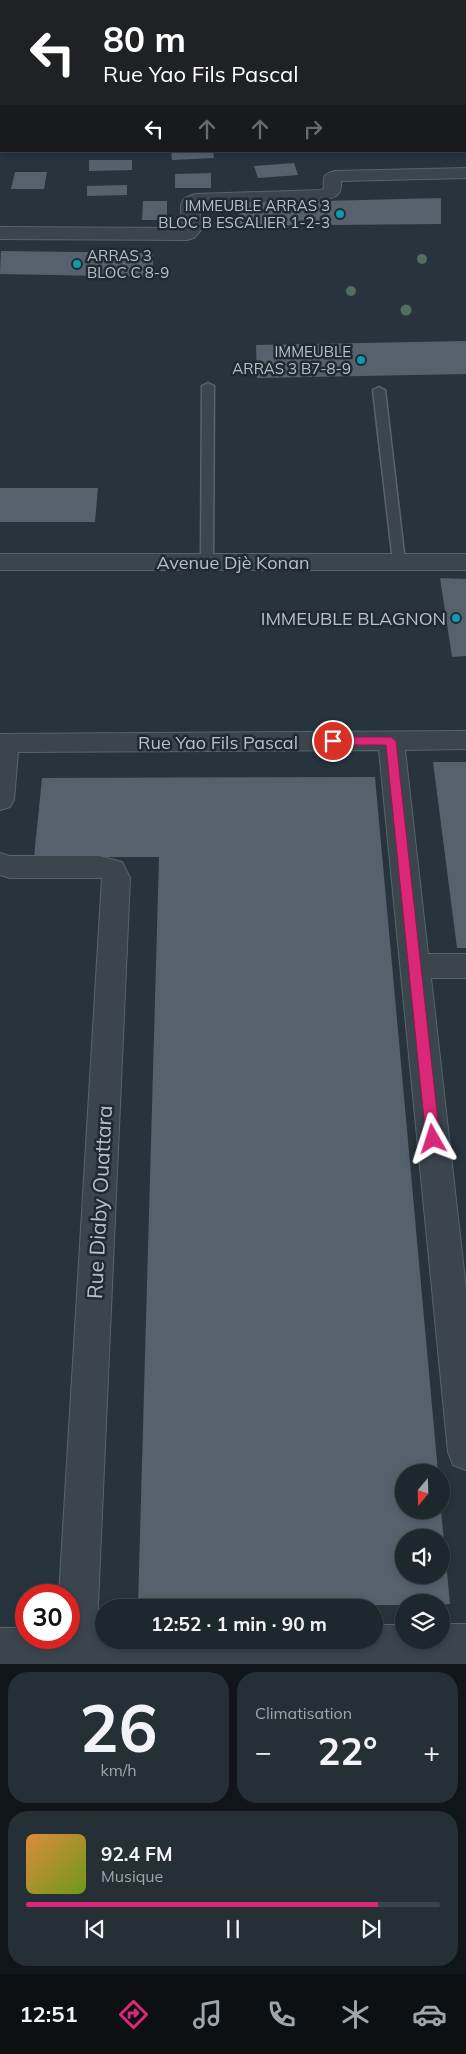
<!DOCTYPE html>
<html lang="fr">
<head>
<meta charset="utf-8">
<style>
  body { margin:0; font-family:Mulish,sans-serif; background:#252f36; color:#f1f3f6; height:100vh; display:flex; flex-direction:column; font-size:19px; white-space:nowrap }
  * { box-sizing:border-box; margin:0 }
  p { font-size:16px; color:#a0a5aa }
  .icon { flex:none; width:28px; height:28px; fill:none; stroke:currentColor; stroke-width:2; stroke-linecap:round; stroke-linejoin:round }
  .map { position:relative; height:1664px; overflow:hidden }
  .details { display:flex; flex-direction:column; gap:8px; padding:8px; background:#101519; flex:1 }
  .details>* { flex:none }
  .banner { position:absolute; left:0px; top:0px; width:466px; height:152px; box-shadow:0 2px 8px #0003,0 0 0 1px #3b444a; background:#202124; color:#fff; overflow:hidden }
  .needle { width:32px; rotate:199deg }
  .tools { position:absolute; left:395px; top:1464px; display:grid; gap:10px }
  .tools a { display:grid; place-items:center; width:55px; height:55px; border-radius:50%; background:#1d272e; box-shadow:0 2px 8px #0003,0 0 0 1px #3b444a; font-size:25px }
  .speed { position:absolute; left:15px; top:1584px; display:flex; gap:10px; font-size:25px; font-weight:700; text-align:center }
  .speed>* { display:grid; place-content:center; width:65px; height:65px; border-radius:50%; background:#1d272e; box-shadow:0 2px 8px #0003,0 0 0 1px #3b444a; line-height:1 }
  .speed .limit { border:8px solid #d22; background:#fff; color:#111 }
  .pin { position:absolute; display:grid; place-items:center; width:42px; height:42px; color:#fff; margin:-21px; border:2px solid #fff; border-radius:50%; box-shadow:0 1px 5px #0007 }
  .me { position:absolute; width:55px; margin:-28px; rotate:354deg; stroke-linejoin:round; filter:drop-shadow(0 0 4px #0008) }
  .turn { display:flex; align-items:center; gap:18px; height:105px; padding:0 20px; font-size:22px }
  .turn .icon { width:65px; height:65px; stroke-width:2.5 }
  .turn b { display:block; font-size:35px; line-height:42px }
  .lanes { display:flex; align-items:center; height:48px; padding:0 20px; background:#0003; justify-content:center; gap:25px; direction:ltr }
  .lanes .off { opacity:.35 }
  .big { font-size:38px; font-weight:700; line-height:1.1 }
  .details .card { flex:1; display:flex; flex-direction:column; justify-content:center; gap:8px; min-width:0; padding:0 18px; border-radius:20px; background:#252f36 }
  .details .dial { align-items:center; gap:0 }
  .dial b { font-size:65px; line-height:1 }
  .song { display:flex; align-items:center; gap:15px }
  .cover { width:60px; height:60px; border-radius:8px; background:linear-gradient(135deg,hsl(30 70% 55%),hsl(80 70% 35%)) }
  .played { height:5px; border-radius:2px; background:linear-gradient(90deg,#db2777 85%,#3b444a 85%) }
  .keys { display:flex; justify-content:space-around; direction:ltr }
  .heat { display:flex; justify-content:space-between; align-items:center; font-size:28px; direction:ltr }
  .details .tiles { flex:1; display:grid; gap:8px; grid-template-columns:1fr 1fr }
  .card:last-child { grid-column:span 2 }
  .trip { position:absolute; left:95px; top:1599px; width:288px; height:50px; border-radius:25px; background:#1d272e; box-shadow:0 2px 8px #0003,0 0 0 1px #3b444a; font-weight:700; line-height:50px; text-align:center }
  .tabs { display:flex; height:80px; justify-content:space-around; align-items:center; background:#0c1012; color:#a0a5aa }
  .tabs .icon { width:35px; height:35px }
  .tabs .selected { color:#db2777 }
  .tabs b { font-size:22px; color:#f1f3f6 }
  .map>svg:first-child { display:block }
  .building { fill:#55626d; fill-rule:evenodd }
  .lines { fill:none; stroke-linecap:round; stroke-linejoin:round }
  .service-casing { stroke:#59636b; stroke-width:3 }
  .minor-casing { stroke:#59636b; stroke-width:2 }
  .tertiary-casing { stroke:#59636b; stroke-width:2 }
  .service { fill:#3b454e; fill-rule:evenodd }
  .minor { fill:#3b454e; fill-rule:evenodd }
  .tertiary { fill:#3b454e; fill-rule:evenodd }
  .tree { fill:#536d5f }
  .route { fill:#db2777; stroke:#8e194d }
  .culture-dot { fill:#0f9aa8; stroke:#202a33; stroke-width:2 }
  .labels { text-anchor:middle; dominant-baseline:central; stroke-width:5; stroke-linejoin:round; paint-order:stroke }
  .far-poi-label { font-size:15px; fill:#b7c0c8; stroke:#202a33; text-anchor:end }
  .street-label { font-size:18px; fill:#b7c0c8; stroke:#202a33 }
  .poi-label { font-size:18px; fill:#b7c0c8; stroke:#202a33; text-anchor:end }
  .near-street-label { font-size:21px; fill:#b7c0c8; stroke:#202a33 }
</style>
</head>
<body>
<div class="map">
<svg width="466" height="1664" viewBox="0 0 466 1664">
  <rect width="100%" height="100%" fill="#27343d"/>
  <path class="building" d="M171 151H213L214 158 172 160Z
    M89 160H132V170L89 171Z
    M294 163 298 175 258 178 254 166Z
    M15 172H47L44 189H11Z
    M211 173V188H175V174Z
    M127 185V195L87 196V186Z
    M441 198V224L240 226 239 203Z
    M143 201H167V220H142Z
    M1 251 153 253V277L0 274Z
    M466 341V374L257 378 256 345Z
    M0 488H98L95 522H0Z
    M440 578 466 579V656L452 657Z
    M433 762H466V948H457Z
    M375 777 438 1472H404V1510H441L450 1604 441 1605V1602H404V1605L138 1606 159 857H34L42 778ZM404 1538H441V1575H404Z"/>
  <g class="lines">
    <g class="service-casing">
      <path id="service" d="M208 383 214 386 213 562 207 566 201 562 202 386Z
        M379 387 385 390 405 562 399 566 393 562 373 390Z"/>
    </g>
    <g class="minor-casing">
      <path id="minor" d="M465 41H466V51H465Z
        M0 44H1V54H0Z
        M465 94H466V105H465Z
        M0 138H1V148H0Z
        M466 168V178L341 181C342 195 337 197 324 200L199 204 201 230 194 238 187 240 0 239V227L183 228C182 209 174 199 196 194L321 190 324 188C323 177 323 174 335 171Z
        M466 731V749L405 750 428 954H466V978H431L466 1289V1470L453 1465 448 1452 379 750 18 752 14 800 10 807 0 810V734Z
        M0 853 10 856H99L122 862 130 878 97 1627H104V1640H374V1625H404V1640H441V1624H466V1664H0V1628H26V1638H69V1595H59L102 878H10L0 875Z"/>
    </g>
    <g class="tertiary-casing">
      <path id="tertiary" d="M0 554H466V570H0Z"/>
    </g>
    <use href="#service" class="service"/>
    <use href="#minor" class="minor"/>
    <use href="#tertiary" class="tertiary"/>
  </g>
  <g class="tree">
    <circle cx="422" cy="259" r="5"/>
    <circle cx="351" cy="291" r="5"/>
    <circle cx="406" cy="310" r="5.5"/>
  </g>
  <path class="route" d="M333 737H391L396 741 440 1139 438 1143 433 1145 428 1143 426 1139 386 745H333L328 741Z"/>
  <g class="culture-dot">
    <circle cx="340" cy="214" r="5"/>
    <circle cx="77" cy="264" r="5"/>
    <circle cx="361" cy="360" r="5"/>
    <circle cx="456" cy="618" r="5"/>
  </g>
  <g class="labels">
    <g class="far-poi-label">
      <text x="330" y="205">IMMEUBLE ARRAS 3<tspan x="330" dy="17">BLOC B ESCALIER 1-2-3</tspan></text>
      <text x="87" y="255" text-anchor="start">ARRAS 3<tspan x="87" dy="17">BLOC C 8-9</tspan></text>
      <text x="351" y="351">IMMEUBLE<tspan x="351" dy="17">ARRAS 3 B7-8-9</tspan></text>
    </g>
    <g class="street-label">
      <text x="233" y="562">Avenue Djè Konan</text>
      <text x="218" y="742">Rue Yao Fils Pascal</text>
    </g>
    <g class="poi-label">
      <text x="446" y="618">IMMEUBLE BLAGNON</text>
    </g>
    <g class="near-street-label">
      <text transform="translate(99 1202) rotate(-87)">Rue Diaby Ouattara</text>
    </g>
  </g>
</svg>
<div class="tools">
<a><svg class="needle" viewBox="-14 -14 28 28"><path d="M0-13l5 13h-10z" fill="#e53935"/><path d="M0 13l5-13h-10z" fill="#a0a5aa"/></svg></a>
<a><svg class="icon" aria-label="sound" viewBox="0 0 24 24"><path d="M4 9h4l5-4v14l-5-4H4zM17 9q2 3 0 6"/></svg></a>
<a><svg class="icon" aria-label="layers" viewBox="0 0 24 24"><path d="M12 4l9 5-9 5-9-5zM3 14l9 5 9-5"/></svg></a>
</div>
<div class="speed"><div class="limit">30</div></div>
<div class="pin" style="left:333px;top:741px;background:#d93025"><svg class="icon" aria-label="arrive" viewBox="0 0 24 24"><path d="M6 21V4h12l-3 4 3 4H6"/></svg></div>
<svg class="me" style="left:433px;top:1139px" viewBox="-20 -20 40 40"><path d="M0-17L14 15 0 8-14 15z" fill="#db2777" stroke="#fff" stroke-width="4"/></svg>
<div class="trip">12:52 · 1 min · 90 m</div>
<div class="banner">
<div class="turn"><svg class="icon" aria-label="left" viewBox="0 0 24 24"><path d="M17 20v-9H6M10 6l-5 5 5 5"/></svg><div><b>80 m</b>Rue Yao Fils Pascal</div></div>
<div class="lanes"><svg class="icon" aria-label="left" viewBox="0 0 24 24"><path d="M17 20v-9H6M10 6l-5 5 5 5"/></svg><svg class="icon off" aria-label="ahead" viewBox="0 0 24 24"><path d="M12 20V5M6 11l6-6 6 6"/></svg><svg class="icon off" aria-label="ahead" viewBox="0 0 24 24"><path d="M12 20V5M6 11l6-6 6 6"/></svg><svg class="icon off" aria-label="right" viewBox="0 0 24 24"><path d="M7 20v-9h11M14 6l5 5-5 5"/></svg></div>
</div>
</div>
<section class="details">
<div class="tiles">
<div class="card dial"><b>26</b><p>km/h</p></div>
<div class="card"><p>Climatisation</p>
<div class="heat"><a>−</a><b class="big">22°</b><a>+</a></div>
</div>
<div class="card">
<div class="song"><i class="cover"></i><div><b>92.4 FM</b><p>Musique</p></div></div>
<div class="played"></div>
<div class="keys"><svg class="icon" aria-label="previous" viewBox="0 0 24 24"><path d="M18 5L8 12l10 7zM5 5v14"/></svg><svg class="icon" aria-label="pause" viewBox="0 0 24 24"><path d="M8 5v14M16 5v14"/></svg><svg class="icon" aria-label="next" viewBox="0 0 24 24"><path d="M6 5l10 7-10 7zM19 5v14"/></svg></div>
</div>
</div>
</section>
<nav class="tabs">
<b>12:51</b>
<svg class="icon selected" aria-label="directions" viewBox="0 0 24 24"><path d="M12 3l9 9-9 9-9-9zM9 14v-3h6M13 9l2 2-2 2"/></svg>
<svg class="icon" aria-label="music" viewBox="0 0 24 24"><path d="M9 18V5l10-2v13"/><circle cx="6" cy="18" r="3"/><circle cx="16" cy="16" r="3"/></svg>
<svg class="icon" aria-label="phone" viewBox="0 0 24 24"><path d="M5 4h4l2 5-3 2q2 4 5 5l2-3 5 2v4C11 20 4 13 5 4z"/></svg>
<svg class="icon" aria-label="climate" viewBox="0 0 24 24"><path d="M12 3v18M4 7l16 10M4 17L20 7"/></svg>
<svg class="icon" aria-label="car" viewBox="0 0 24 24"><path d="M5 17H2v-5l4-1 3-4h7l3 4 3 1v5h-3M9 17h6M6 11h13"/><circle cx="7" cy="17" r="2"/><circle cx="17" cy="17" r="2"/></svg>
</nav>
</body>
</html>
